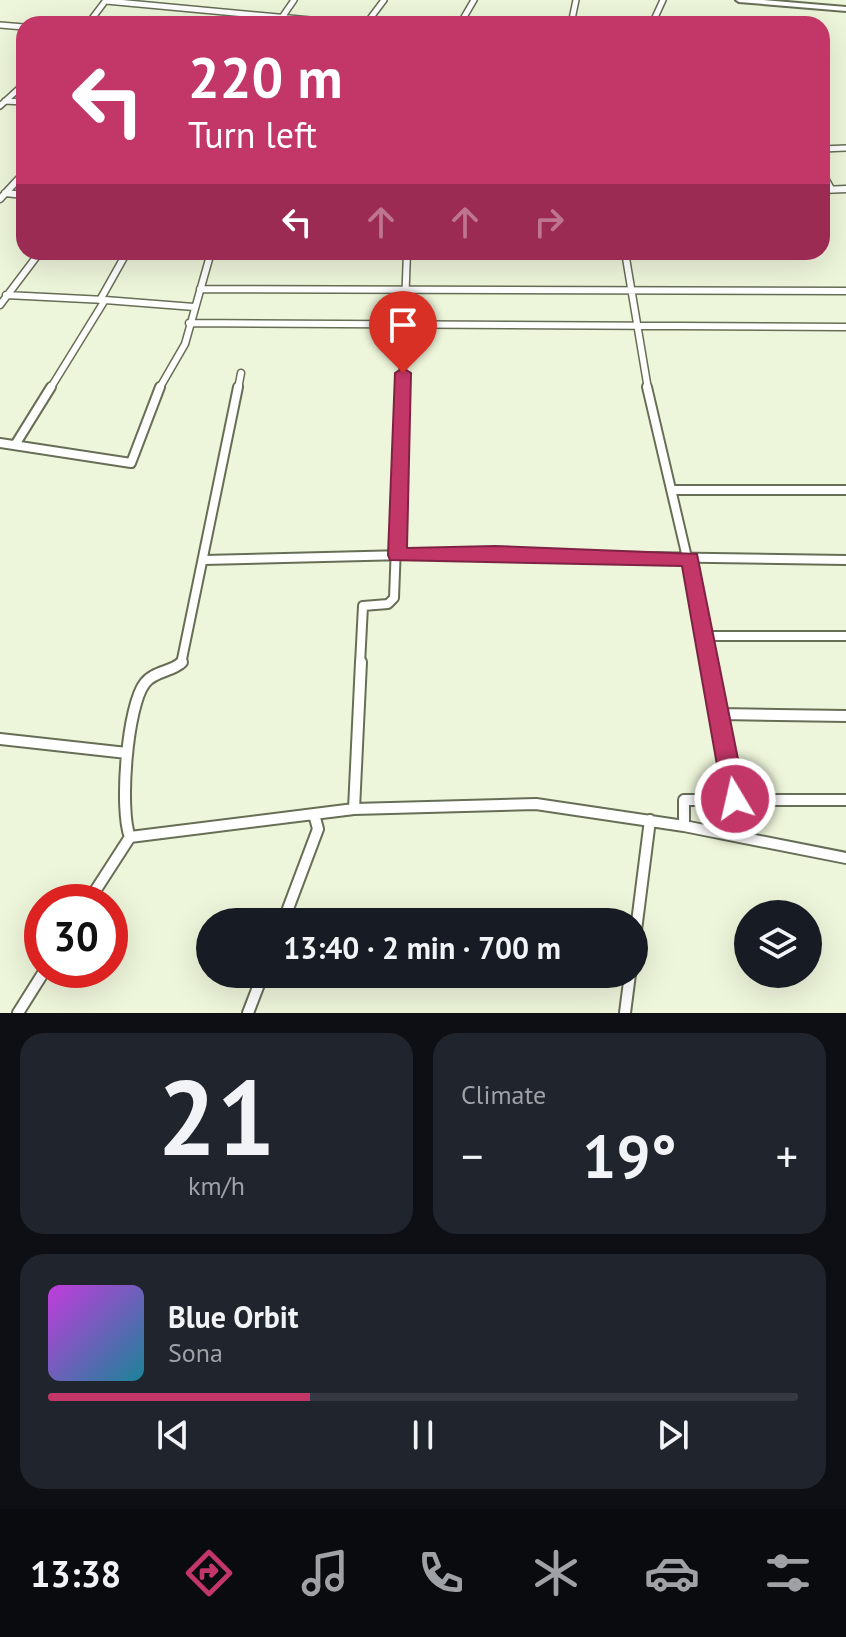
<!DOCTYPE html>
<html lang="en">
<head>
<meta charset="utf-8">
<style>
  body { margin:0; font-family:"PT Sans",sans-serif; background:#20242c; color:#f1f3f6; height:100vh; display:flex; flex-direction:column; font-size:30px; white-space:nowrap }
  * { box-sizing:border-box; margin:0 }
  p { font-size:26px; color:#9ea1a6 }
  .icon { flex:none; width:44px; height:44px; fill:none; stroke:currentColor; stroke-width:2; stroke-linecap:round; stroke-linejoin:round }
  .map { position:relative; height:1013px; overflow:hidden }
  .sheet { display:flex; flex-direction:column; gap:20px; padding:20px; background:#0d0f14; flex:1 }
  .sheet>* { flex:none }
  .guide { position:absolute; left:16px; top:16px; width:814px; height:244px; border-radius:24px; box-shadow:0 8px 32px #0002; background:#c33668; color:#fff; overflow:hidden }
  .buttons { position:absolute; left:734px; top:900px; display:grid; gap:16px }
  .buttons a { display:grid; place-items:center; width:88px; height:88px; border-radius:50%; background:#171b24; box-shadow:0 8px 32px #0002; font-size:40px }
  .speed { position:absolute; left:24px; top:884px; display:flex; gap:16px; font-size:40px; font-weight:700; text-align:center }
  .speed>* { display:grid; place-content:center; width:104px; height:104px; border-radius:50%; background:#171b24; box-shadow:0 8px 32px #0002; line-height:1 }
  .speed .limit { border:12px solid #d22; background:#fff; color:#111 }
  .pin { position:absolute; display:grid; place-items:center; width:68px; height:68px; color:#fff; margin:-82px -34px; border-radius:50% 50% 50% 0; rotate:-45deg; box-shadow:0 0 8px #0007 }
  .pin .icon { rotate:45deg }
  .me { position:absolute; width:88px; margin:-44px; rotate:351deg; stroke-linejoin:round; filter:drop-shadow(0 0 6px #0008) }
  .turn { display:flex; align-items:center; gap:28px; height:168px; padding:0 40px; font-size:36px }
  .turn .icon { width:104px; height:104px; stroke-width:2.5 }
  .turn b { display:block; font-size:56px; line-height:68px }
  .lanes { display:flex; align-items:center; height:76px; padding:0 40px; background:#0003; justify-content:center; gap:40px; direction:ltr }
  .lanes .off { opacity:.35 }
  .big { font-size:60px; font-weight:700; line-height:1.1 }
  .sheet .card { flex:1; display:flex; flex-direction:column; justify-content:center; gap:12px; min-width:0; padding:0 28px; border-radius:24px; background:#20242c }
  .sheet .dial { align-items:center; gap:0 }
  .dial b { font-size:104px; line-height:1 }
  .song { display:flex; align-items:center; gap:24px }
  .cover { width:96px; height:96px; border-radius:12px; background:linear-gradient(135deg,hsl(290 70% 55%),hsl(190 70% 35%)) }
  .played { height:8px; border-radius:4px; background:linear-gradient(90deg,#c33668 35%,#363941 35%) }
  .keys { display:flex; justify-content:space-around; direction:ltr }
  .heat { display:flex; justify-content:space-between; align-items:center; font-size:44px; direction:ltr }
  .sheet .tiles { flex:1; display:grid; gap:20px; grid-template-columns:1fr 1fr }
  .card:last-child { grid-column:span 2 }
  .trip { position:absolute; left:196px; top:908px; width:452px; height:80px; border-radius:40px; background:#171b24; box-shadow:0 8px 32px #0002; font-weight:700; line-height:80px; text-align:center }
  .tabs { display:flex; height:128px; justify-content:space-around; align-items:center; background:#090b0e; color:#9ea1a6 }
  .tabs .icon { width:56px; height:56px }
  .tabs .active { color:#c33668 }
  .tabs b { font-size:36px; color:#f1f3f6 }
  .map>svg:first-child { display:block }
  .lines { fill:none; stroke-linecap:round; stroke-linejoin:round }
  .street-far3-casing { stroke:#676e56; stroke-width:8 }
  .street-far2-casing { stroke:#676e56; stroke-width:9 }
  .street-far1-casing { stroke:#676e56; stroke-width:12 }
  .street-casing { stroke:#676e56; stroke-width:14 }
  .secondary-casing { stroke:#676e56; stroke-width:4 }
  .street-far3 { stroke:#fff; stroke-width:5 }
  .street-far2 { stroke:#fff; stroke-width:6 }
  .street-far1 { stroke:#fff; stroke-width:8 }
  .street { stroke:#fff; stroke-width:10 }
  .secondary { fill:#fff; fill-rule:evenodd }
  .route { fill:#c33668; stroke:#7f2344; stroke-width:2 }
</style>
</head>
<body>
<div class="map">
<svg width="846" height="1013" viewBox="0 0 846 1013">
  <rect width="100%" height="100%" fill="#edf5da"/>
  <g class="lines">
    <g class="street-far3-casing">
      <path id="street-far3" d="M106 1 354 24
        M283 16 294 0
        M90 23 108 24
        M88 24 106 0
        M366 24 384 0
        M460 24 474 0
        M571 24 576 0
        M652 24 663 0
        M0 25 24 27
        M5 101 24 102
        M0 106 24 84
        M822 149 846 148"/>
    </g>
    <g class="street-far2-casing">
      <path id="street-far2" d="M822 173 831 189
        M822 190 846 189
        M5 193 24 195
        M0 199 24 173
        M625 252 648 389
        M200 289 846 291
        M6 295 105 300
        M100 300 127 252
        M0 305 40 252
        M189 323 846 327
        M50 389 105 300 194 307
        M159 389 185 344 211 252
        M238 389 241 373
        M402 389 407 252"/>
    </g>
    <g class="street-far1-casing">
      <path id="street-far1" d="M647 387 712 664
        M0 443 131 463 160 387
        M15 445 51 387
        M674 490H846
        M204 560 445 554 846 560
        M707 636H846
        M181 664 238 387
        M360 664 363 606 388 604 394 598 402 387"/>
    </g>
    <g class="street-casing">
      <path id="street" d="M712 662 735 799
        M721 714 846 716
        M0 739 127 753
        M354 809 361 662
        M684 826V800H846
        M130 837C119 811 127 705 145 683 154 671 172 672 182 662
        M88 902 130 837 354 809 536 804 684 826 846 858
        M283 922 318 829 314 814
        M634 946 650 820
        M18 1013 45 970
        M248 1013 263 974
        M625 1013 630 974"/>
    </g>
    <g class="secondary-casing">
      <path id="secondary" d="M736 0H763L846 7V11L739 2Z"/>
    </g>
    <use href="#street-far3" class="street-far3"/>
    <use href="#street-far2" class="street-far2"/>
    <use href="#street-far1" class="street-far1"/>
    <use href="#street" class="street"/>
    <use href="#secondary" class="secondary"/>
  </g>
  <path class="route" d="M403 368 411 373 407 548 495 546 697 554 746 799 743 806 735 809 727 806 723 799 682 566 390 560 388 555 395 373Z"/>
</svg>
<div class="buttons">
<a><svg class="icon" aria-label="layers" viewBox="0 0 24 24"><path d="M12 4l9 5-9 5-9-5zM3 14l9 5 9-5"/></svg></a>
</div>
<div class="speed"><div class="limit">30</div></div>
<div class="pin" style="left:403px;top:373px;background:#d93025"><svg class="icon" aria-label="arrive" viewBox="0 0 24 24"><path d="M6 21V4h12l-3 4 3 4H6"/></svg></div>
<svg class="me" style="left:735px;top:799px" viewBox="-20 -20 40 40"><circle r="17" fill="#c33668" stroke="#fff" stroke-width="3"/><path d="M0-11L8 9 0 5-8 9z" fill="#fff"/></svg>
<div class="trip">13:40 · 2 min · 700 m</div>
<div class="guide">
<div class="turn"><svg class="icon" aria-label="left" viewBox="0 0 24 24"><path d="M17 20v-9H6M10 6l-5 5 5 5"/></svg><div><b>220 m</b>Turn left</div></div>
<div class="lanes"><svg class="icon" aria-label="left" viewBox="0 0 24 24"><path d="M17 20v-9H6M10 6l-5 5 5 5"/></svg><svg class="icon off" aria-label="ahead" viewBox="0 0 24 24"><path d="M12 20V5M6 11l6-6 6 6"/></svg><svg class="icon off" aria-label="ahead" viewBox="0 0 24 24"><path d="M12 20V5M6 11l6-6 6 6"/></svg><svg class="icon off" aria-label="right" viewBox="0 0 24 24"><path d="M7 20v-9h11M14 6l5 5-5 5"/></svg></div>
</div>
</div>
<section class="sheet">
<div class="tiles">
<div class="card dial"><b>21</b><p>km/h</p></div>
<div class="card"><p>Climate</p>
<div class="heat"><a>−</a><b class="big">19°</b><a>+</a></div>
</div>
<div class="card">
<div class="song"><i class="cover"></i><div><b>Blue Orbit</b><p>Sona</p></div></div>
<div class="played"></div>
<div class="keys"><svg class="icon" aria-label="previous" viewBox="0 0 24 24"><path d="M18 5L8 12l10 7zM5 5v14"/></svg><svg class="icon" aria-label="pause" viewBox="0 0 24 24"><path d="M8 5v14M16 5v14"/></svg><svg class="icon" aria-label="next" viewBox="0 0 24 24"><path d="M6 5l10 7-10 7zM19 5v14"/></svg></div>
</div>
</div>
</section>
<nav class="tabs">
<b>13:38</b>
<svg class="icon active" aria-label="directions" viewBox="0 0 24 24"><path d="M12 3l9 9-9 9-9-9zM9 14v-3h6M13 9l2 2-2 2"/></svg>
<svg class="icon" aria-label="music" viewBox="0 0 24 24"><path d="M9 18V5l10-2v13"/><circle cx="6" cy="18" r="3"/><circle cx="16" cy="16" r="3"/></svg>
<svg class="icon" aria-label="phone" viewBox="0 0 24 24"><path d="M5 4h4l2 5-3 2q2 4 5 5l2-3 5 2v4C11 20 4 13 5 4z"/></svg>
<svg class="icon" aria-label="climate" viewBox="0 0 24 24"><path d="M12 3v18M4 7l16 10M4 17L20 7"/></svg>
<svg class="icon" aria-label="car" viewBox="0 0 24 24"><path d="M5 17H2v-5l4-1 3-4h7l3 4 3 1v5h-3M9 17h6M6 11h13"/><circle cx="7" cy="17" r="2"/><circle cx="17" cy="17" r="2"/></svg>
<svg class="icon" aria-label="filters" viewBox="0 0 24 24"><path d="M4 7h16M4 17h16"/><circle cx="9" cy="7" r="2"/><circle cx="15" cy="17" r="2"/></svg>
</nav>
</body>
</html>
